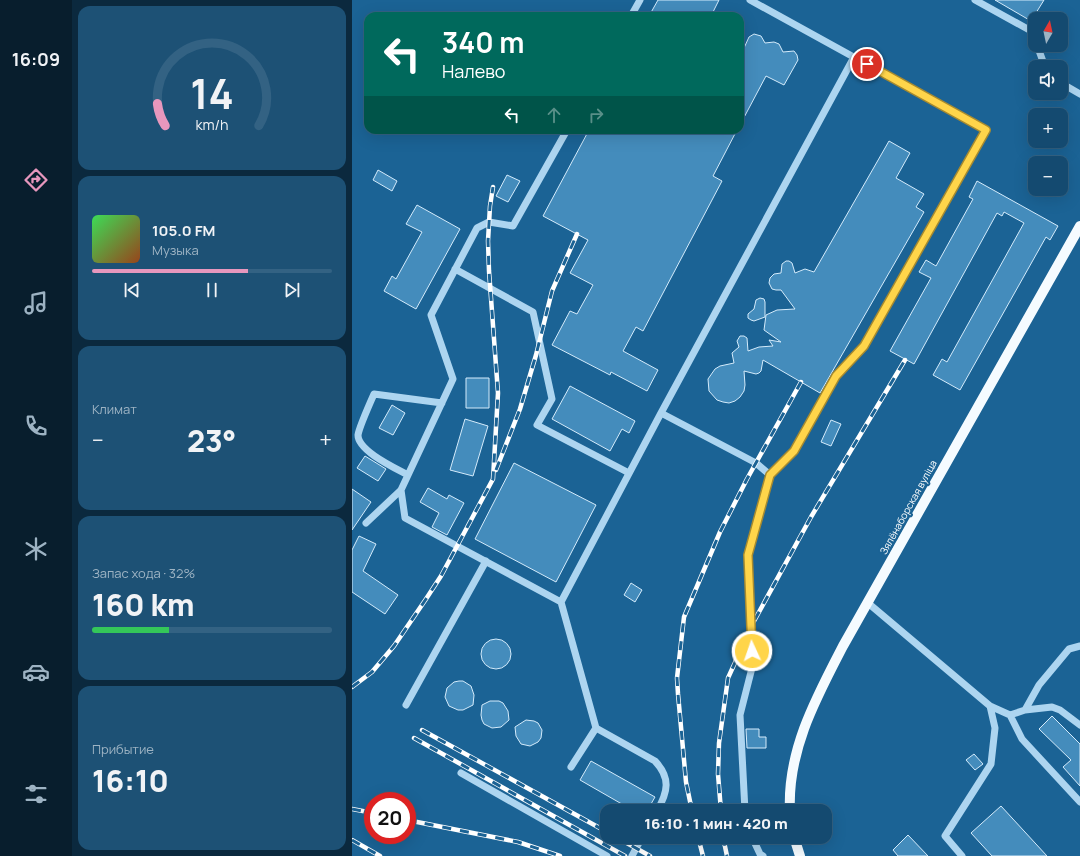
<!DOCTYPE html>
<html lang="ru">
<head>
<meta charset="utf-8">
<style>
  body { margin:0; font-family:Manrope,sans-serif; background:#1d5175; color:#f1f3f6; height:100vh; display:flex; flex-direction:column; font-size:15px; white-space:nowrap }
  * { box-sizing:border-box; margin:0 }
  p { font-size:13px; color:#9db3c3 }
  .icon { flex:none; width:22px; height:22px; fill:none; stroke:currentColor; stroke-width:2; stroke-linecap:round; stroke-linejoin:round }
  .map { position:relative; flex:1; overflow:hidden }
  .details { display:flex; flex-direction:column; gap:6px; padding:6px; background:#0b293e; width:280px }
  .details>* { flex:none }
  .banner { position:absolute; left:12px; top:12px; width:380px; height:122px; border-radius:12px; box-shadow:0 4px 16px #0002,0 0 0 1px #336283; background:#00695c; color:#fff; overflow:hidden }
  .needle { width:26px; rotate:9deg }
  .tools { position:absolute; left:676px; top:12px; display:grid; gap:8px }
  .tools a { display:grid; place-items:center; width:40px; height:40px; border-radius:8px; background:#144a70; box-shadow:0 4px 16px #0002,0 0 0 1px #336283; font-size:20px }
  .speed { position:absolute; left:12px; top:792px; display:flex; gap:8px; font-size:20px; font-weight:700; text-align:center }
  .speed>* { display:grid; place-content:center; width:52px; height:52px; border-radius:50%; background:#144a70; box-shadow:0 4px 16px #0002,0 0 0 1px #336283; line-height:1 }
  .speed .limit { border:6px solid #d22; background:#fff; color:#111 }
  .pin { position:absolute; display:grid; place-items:center; width:34px; height:34px; color:#fff; margin:-17px; border:2px solid #fff; border-radius:50%; box-shadow:0 1px 4px #0007 }
  .me { position:absolute; width:44px; margin:-22px; rotate:357deg; stroke-linejoin:round; filter:drop-shadow(0 0 3px #0008) }
  .turn { display:flex; align-items:center; gap:14px; height:84px; padding:0 12px; font-size:18px }
  .turn .icon { width:52px; height:52px; stroke-width:2.5 }
  .turn b { display:block; font-size:28px; line-height:34px }
  .lanes { display:flex; align-items:center; height:38px; padding:0 12px; background:#0003; justify-content:center; gap:20px; direction:ltr }
  .lanes .off { opacity:.35 }
  .big { font-size:30px; font-weight:800; line-height:1.1 }
  .details .card { flex:1; display:flex; flex-direction:column; justify-content:center; gap:6px; min-width:0; padding:0 14px; border-radius:12px; background:#1d5175 }
  .details .dial { align-items:center; gap:0 }
  .dial svg { height:104px; overflow:visible; fill:none; stroke:#336283; stroke-width:7; stroke-linecap:round; text-anchor:middle }
  .dial text { fill:#f1f3f6; stroke:none }
  .song { display:flex; align-items:center; gap:12px }
  .cover { width:48px; height:48px; border-radius:6px; background:linear-gradient(135deg,hsl(130 70% 55%),hsl(20 70% 35%)) }
  .played { height:4px; border-radius:2px; background:linear-gradient(90deg,#e797bd 65%,#336283 65%) }
  .keys { display:flex; justify-content:space-around; direction:ltr }
  .heat { display:flex; justify-content:space-between; align-items:center; font-size:22px; direction:ltr }
  .charge { height:6px; border-radius:3px; background:linear-gradient(90deg,#34c759 32%,#336283 0) }
  .trip { position:absolute; left:248px; top:804px; width:232px; height:40px; border-radius:12px; background:#144a70; box-shadow:0 4px 16px #0002,0 0 0 1px #336283; font-weight:800; line-height:40px; text-align:center }
  main { display:flex; flex:1; min-height:0 }
  .dock { display:flex; flex-direction:column; width:72px; justify-content:space-around; align-items:center; background:#081e2d; color:#9db3c3 }
  .dock .icon { width:28px; height:28px }
  .dock .on { color:#e797bd }
  .dock b { font-size:18px; color:#f1f3f6 }
  .map>svg:first-child { display:block }
  .building { fill:#448cbc; stroke:#d4ebfb }
  .lines { fill:none; stroke-linecap:round; stroke-linejoin:round }
  .minor { stroke:#add5f0; stroke-width:7 }
  .major { stroke:#f5fbff; stroke-width:10 }
  .rail-casing { stroke:#fff; stroke-width:4.5 }
  .rail { stroke:#1b6395; stroke-width:3; stroke-dasharray:9; stroke-linecap:butt }
  .route-casing { stroke:#a68a30; stroke-width:10 }
  .route { stroke:#ffd54a; stroke-width:7 }
  .labels { text-anchor:middle; dominant-baseline:central; stroke-width:4; stroke-linejoin:round; paint-order:stroke }
  .street-label { font-size:10px; fill:#fff; stroke:#1b6395 }
</style>
</head>
<body>
<main>
<nav class="dock">
<b>16:09</b>
<svg class="icon on" aria-label="directions" viewBox="0 0 24 24"><path d="M12 3l9 9-9 9-9-9zM9 14v-3h6M13 9l2 2-2 2"/></svg>
<svg class="icon" aria-label="music" viewBox="0 0 24 24"><path d="M9 18V5l10-2v13"/><circle cx="6" cy="18" r="3"/><circle cx="16" cy="16" r="3"/></svg>
<svg class="icon" aria-label="phone" viewBox="0 0 24 24"><path d="M5 4h4l2 5-3 2q2 4 5 5l2-3 5 2v4C11 20 4 13 5 4z"/></svg>
<svg class="icon" aria-label="climate" viewBox="0 0 24 24"><path d="M12 3v18M4 7l16 10M4 17L20 7"/></svg>
<svg class="icon" aria-label="car" viewBox="0 0 24 24"><path d="M5 17H2v-5l4-1 3-4h7l3 4 3 1v5h-3M9 17h6M6 11h13"/><circle cx="7" cy="17" r="2"/><circle cx="17" cy="17" r="2"/></svg>
<svg class="icon" aria-label="filters" viewBox="0 0 24 24"><path d="M4 7h16M4 17h16"/><circle cx="9" cy="7" r="2"/><circle cx="15" cy="17" r="2"/></svg>
</nav>
<section class="details">
<div class="card dial"><svg viewBox="0 0 100 80">
<path d="M14 69A42 42 0 1 1 86 69"/>
<path d="M14 69A42 42 0 0 1 8 52" stroke="#e797bd"/>
<text x="50" y="56" font-size="32" font-weight="700">14</text>
<text x="50" y="72" font-size="11">km/h</text>
</svg></div>
<div class="card">
<div class="song"><i class="cover"></i><div><b>105.0 FM</b><p>Музыка</p></div></div>
<div class="played"></div>
<div class="keys"><svg class="icon" aria-label="previous" viewBox="0 0 24 24"><path d="M18 5L8 12l10 7zM5 5v14"/></svg><svg class="icon" aria-label="pause" viewBox="0 0 24 24"><path d="M8 5v14M16 5v14"/></svg><svg class="icon" aria-label="next" viewBox="0 0 24 24"><path d="M6 5l10 7-10 7zM19 5v14"/></svg></div>
</div>
<div class="card"><p>Климат</p>
<div class="heat"><a>−</a><b class="big">23°</b><a>+</a></div>
</div>
<div class="card"><p>Запас хода · 32%</p><b class="big">160 km</b><div class="charge"></div></div>
<div class="card"><p>Прибытие</p><b class="big">16:10</b></div>
</section>
<div class="map">
<svg width="728" height="856" viewBox="0 0 728 856">
  <rect width="100%" height="100%" fill="#1b6395"/>
  <path class="building" d="M306 0H367L359 16H297Z
    M643 0H692L679 21Z
    M402 34 409 36 413 43 422 42 427 44 431 52 442 51 445 55 446 60 432 85 414 76 388 125V45L392 48 397 37Z
    M237 130H385L361 176 370 181 291 331 284 327 271 351 306 370 295 391 259 372 258 375 200 345 218 311 225 314 241 285 218 273 236 240 191 216Z
    M537 141 558 153 544 178 572 194 564 207 572 212 468 393 411 360 409 371 407 373 404 374 392 371 393 385 392 391 388 397 383 401 377 403 371 402 365 400 357 391 356 379 363 369 368 366 382 363 380 353 387 347 385 341 388 336H392L395 338 396 351 407 347 421 346 417 340 429 342 412 330 414 315 425 310 443 309 429 290H424L420 289 417 283 418 278 422 274 429 273 430 264 434 261H437L440 263 443 273 453 269 462 272Z
    M26 170 45 181 40 191 21 180Z
    M155 175 168 181 156 202 144 196Z
    M625 181 706 226 698 240 694 237 608 390 581 375 590 359 595 362 672 223 652 212 650 216 645 213 562 364 538 351 579 278 567 272 574 260 584 266 621 199 617 197Z
    M65 205 108 229 64 309 32 291 40 276 44 279 70 232 54 224Z
    M408 298 412 299 413 302V317L402 321 399 320 396 318V314L402 309 404 300Z
    M114 378H137V408H114Z
    M218 386 283 421 277 433 270 429 258 451 200 419Z
    M40 405 53 413 41 435 27 428Z
    M113 419 136 426 121 476 98 470Z
    M479 420 489 424 479 446 469 442Z
    M13 456 34 469 26 481 5 468Z
    M162 463 244 505 204 582 123 539Z
    M76 488 95 499 97 495 112 503 95 535 80 527 87 513 68 502Z
    M0 489 19 502 0 530Z
    M7 536 24 544 11 571 46 595 33 614 0 592V550Z
    M279 583 290 590 283 602 272 595Z
    M129 654a15 15 0 1 1 30 0a15 15 0 1 1-30 0Z
    M107 681H111L119 686 122 695 121 705 111 710H106L97 706 93 697 95 688 102 682Z
    M138 701H147L151 703 156 711 157 720 149 727 140 728 132 724 130 720 129 715 130 705Z
    M700 716 728 744V786L711 767 719 760 687 729Z
    M174 720 182 721 186 723 190 730 189 738 186 742 178 746 169 744 164 736 163 727Z
    M394 729H407V737H414V748H395Z
    M622 754 631 764 623 770 614 760Z
    M239 761 303 797 295 811H282L228 780Z
    M649 806 695 856H640L619 833Z
    M556 835 576 856H546L541 850Z"/>
  <g class="lines">
    <path class="minor" d="M623 0 681 32 683 38
      M279 16 288 0
      M685 45 693 67
      M709 83 728 94
      M103 269 181 312 200 399 185 425 277 473
      M309 413 502 57
      M56 475C43 468 6 451 6 435 7 428 18 403 22 394L90 403
      M49 490 53 518 209 602 309 413 404 463 418 475
      M14 523 49 490 101 379 79 315 125 228 137 222 161 226 215 130
      M209 602 244 728 219 767
      M516 603 638 706 658 715 670 739 728 802
      M54 705 134 561
      M673 710 700 707 708 710 728 725
      M658 715 673 710 687 685 717 649 728 646
      M244 728 303 761C319 778 316 792 305 811
      M109 773 255 856
      M393 811 388 715 401 664 396 555 418 475 442 451 484 376 512 346 634 130 398 0
      M400 837 408 854 411 856
      M280 856 290 837
      M610 856 593 836 639 764 643 728 638 706"/>
    <path class="major" d="M438 811C435 751 464 698 491 646L728 226
      M442 837 448 856"/>
    <g class="rail-casing">
      <path id="rail" d="M144 470 168 409 184 355 200 291 225 234
        M0 687 20 672 42 646 74 599 89 576 141 479 146 393 137 271 136 241 138 206 141 187
        M70 730 255 832
        M62 738 273 856
        M0 809 21 813
        M340 811 334 782 326 694 325 678 332 617 368 532 395 479 449 382
        M369 811 366 774 367 743 376 678 401 623 459 517 553 360
        M55 820 166 842 208 856
        M264 837 298 856
        M346 837 351 856
        M371 837 375 856
        M0 840 28 856"/>
    </g>
    <use href="#rail" class="rail"/>
  </g>
  <g class="lines">
    <g class="route-casing">
      <path id="route" d="M400 651 396 555 418 475 442 451 484 376 512 346 634 130 515 64"/>
    </g>
    <use href="#route" class="route"/>
  </g>
  <g class="labels">
    <g class="street-label">
      <text transform="translate(556 507) rotate(-61)">Зялёнаборская вуліца</text>
    </g>
  </g>
</svg>
<div class="tools">
<a><svg class="needle" viewBox="-14 -14 28 28"><path d="M0-13l5 13h-10z" fill="#e53935"/><path d="M0 13l5-13h-10z" fill="#9db3c3"/></svg></a>
<a><svg class="icon" aria-label="sound" viewBox="0 0 24 24"><path d="M4 9h4l5-4v14l-5-4H4zM17 9q2 3 0 6"/></svg></a>
<a>+</a>
<a>−</a>
</div>
<div class="speed"><div class="limit">20</div></div>
<div class="pin" style="left:515px;top:64px;background:#d93025"><svg class="icon" aria-label="arrive" viewBox="0 0 24 24"><path d="M6 21V4h12l-3 4 3 4H6"/></svg></div>
<svg class="me" style="left:400px;top:651px" viewBox="-20 -20 40 40"><circle r="17" fill="#ffd54a" stroke="#fff" stroke-width="3"/><path d="M0-11L8 9 0 5-8 9z" fill="#fff"/></svg>
<div class="trip">16:10 · 1 мин · 420 m</div>
<div class="banner">
<div class="turn"><svg class="icon" aria-label="left" viewBox="0 0 24 24"><path d="M17 20v-9H6M10 6l-5 5 5 5"/></svg><div><b>340 m</b>Налево</div></div>
<div class="lanes"><svg class="icon" aria-label="left" viewBox="0 0 24 24"><path d="M17 20v-9H6M10 6l-5 5 5 5"/></svg><svg class="icon off" aria-label="ahead" viewBox="0 0 24 24"><path d="M12 20V5M6 11l6-6 6 6"/></svg><svg class="icon off" aria-label="right" viewBox="0 0 24 24"><path d="M7 20v-9h11M14 6l5 5-5 5"/></svg></div>
</div>
</div>
</main>
</body>
</html>
